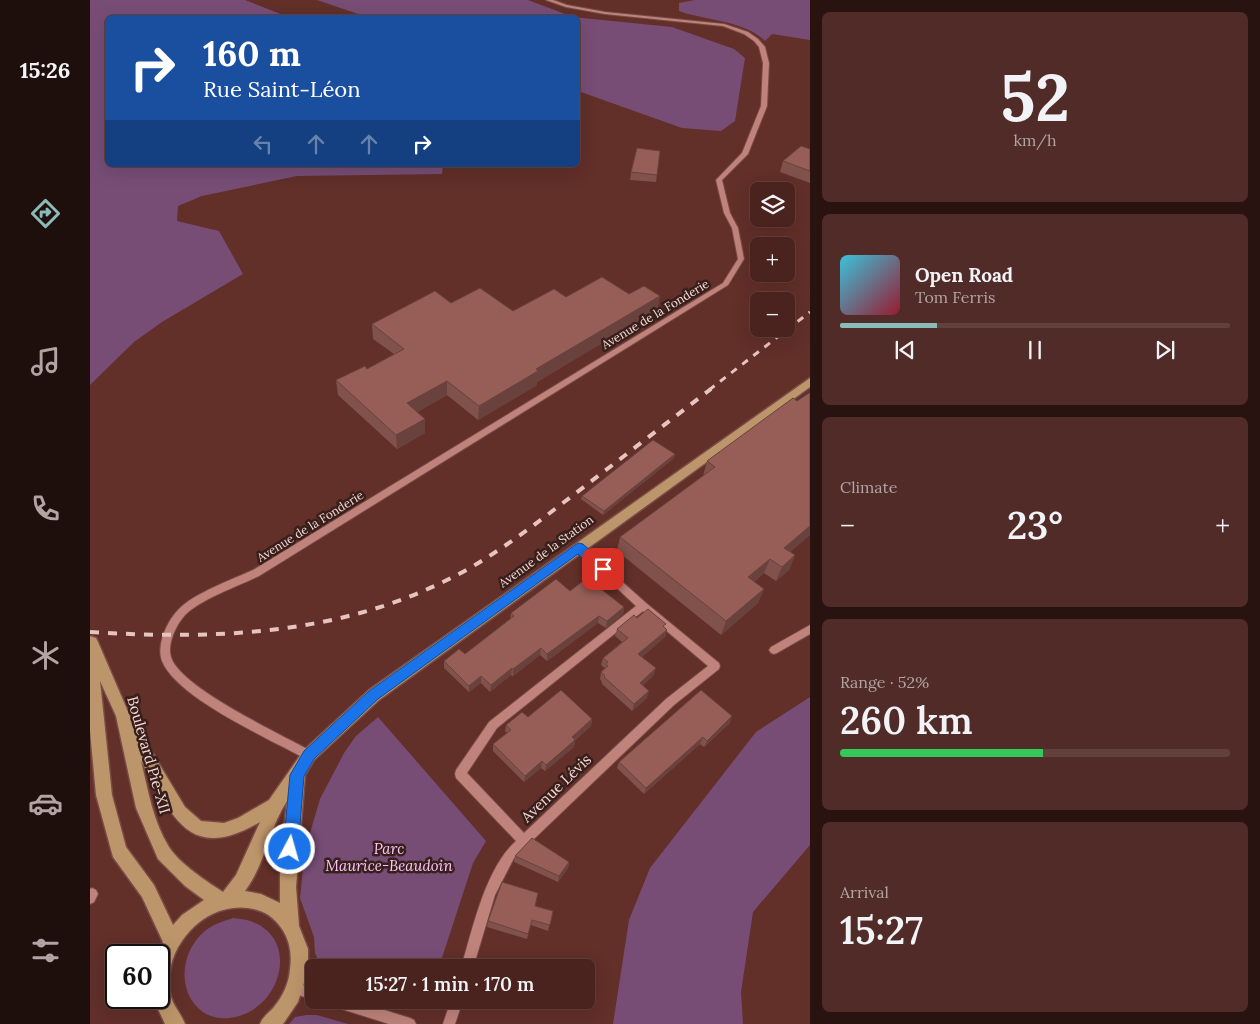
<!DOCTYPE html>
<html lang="en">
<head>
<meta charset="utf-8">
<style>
  body { margin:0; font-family:Lora,serif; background:#512b28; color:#f1f3f6; height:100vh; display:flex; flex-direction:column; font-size:19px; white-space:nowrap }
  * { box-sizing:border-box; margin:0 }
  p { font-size:16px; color:#b2a4a4 }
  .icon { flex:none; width:28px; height:28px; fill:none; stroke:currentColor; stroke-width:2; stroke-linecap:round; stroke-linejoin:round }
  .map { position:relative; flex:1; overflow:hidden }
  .panel { display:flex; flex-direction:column; gap:12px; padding:12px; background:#291311; width:450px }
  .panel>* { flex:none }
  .guide { position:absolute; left:15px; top:15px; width:475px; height:152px; border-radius:8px; box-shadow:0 5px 20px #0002,0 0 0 1px #61403d; background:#1a4fa0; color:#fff; overflow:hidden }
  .fabs { position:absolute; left:660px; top:182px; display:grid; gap:10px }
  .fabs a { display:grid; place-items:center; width:45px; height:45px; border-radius:8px; background:#4a231f; box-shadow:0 5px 20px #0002,0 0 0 1px #61403d; font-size:25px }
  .speed { position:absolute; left:15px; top:944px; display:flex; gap:10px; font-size:25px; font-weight:700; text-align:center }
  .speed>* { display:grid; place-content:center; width:65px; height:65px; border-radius:50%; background:#4a231f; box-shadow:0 5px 20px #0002,0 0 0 1px #61403d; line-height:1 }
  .speed .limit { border:2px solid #111; border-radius:8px; background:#fff; color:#111 }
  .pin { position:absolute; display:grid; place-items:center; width:42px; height:42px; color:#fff; margin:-21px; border-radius:10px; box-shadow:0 2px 8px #0006 }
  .me { position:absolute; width:55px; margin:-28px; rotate:6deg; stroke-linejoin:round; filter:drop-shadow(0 0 4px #0008) }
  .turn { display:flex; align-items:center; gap:18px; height:105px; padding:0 15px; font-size:22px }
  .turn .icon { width:65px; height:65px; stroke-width:2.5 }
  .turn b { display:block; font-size:35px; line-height:42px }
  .lanes { display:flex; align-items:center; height:48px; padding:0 15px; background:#0003; justify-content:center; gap:25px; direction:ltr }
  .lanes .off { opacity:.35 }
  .big { font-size:38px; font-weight:600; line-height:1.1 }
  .panel .widget { flex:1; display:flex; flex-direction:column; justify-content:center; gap:8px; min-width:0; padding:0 18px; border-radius:8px; background:#512b28 }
  .panel .dial { align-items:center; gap:0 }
  .dial b { font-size:65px; line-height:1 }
  .song { display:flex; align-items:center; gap:15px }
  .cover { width:60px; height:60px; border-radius:8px; background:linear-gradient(135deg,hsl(190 70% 55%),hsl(350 70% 35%)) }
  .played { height:5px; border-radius:2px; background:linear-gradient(90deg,#8bbbb9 25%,#61403d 25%) }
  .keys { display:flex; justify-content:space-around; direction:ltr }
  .heat { display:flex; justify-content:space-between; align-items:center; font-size:28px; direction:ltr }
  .charge { height:8px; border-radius:4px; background:linear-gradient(90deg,#34c759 52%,#61403d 0) }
  .trip { position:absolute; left:215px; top:959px; width:290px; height:50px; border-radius:8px; background:#4a231f; box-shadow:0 5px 20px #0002,0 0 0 1px #61403d; font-weight:600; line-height:50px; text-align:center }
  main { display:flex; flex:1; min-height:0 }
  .dock { display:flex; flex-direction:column; width:90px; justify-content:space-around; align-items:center; background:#1e0e0c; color:#b2a4a4 }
  .dock .icon { width:35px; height:35px }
  .dock .selected { color:#8bbbb9 }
  .dock b { font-size:22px; color:#f1f3f6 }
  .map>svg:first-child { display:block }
  .green { fill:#774d76 }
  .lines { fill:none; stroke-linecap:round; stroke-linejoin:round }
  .minor-casing { stroke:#784b47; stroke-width:2 }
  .major-casing { stroke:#784b47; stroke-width:3 }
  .minor { fill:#bf837b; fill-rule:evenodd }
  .major { fill:#bd956a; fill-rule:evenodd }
  .rail-far1 { stroke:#e7c4bf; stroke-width:3; stroke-dasharray:7 7; stroke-linecap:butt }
  .rail { stroke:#e7c4bf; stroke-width:4; stroke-dasharray:9 9; stroke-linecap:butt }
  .wall { fill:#81514b }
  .shaded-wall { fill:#69423d }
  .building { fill:#965e57; stroke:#69423d }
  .route { fill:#1a73e8; stroke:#114b97 }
  .labels { text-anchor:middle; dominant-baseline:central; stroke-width:5; stroke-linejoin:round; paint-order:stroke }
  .street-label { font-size:12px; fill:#fad9d4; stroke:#371f1c }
  .near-street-label { font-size:15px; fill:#fad9d4; stroke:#371f1c }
  .near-park-label { font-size:15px; font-style:italic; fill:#fdc3fa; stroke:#371f1c }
</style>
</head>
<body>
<main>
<nav class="dock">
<b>15:26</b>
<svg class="icon selected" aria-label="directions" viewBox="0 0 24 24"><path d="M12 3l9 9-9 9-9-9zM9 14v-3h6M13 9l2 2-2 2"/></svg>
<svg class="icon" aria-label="music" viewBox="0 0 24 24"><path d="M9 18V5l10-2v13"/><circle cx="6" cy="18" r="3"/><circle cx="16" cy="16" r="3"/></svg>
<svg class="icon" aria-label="phone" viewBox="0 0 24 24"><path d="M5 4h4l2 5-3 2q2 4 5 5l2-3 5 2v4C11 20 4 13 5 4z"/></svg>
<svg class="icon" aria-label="climate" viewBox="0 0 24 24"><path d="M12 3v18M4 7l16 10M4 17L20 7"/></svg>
<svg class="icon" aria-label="car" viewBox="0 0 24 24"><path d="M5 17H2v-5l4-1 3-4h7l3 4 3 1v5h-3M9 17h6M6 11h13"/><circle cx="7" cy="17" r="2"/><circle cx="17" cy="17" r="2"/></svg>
<svg class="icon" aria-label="filters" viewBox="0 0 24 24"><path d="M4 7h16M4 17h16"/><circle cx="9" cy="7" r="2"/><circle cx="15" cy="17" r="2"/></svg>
</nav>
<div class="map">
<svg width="720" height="1024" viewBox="0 0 720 1024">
  <rect width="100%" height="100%" fill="#622f29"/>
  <path class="green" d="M0 0H155L198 17 18 18V165H353L352 174 207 176 112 196 88 206 87 221 129 231 153 274 72 322 44 342 0 385Z
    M227 0H438L483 17 582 27 644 49 655 58 645 121 631 131 592 128 488 91V18L277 17Z
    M605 0H720V40L682 34 675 41C654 20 616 21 589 11V3Z
    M720 697V845L663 912 651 992 653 1024H523L539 920 560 868 666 732Z
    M288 717 396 841 383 863 349 967H231L225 953 224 937 210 898 215 850 230 799 254 753 266 736Z
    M143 918C215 922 197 1012 139 1018 130 1019 120 1017 113 1012 86 992 90 951 116 930 124 924 134 921 143 918Z
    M217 1015H227L258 1024H199L205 1017Z"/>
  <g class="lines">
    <g class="minor-casing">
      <path id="minor" d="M456 0H463L477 5 515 12 634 24 658 32 668 39 675 47 679 63 677 106 658 154 632 180 640 213 648 228 654 259 638 285 169 576C150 585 109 600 95 615 86 625 77 644 81 657 89 687 194 736 223 752L224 755 223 758 219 760C207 755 196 748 185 743 155 727 85 693 72 661 66 645 77 621 89 609 103 594 143 579 163 570L633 283 648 259 642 228 634 213 626 180 652 153 671 106 673 63 669 47 664 41 654 34 633 26 515 14 476 7Z
        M488 543 491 545 556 603 629 663 630 666 629 669 584 705 424 858 405 895 383 968H371C383 928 395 869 426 841L366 778 365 774 366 770 399 722 546 606 485 549 483 547 485 545ZM553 611 618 666 576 699 434 833 377 773 407 728Z
        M720 625V634L687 653 684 654 681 653 679 650 681 647Z
        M2 888 6 890 8 894 4 902 0 904V889Z
        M205 983 224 988 225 1000 201 993 199 989 201 985Z
        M236 1000H262L320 1018 324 1020 326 1024H299L242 1006 238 1004Z
        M361 1000H373L365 1024H353Z"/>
    </g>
    <g class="major-casing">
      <path id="major" d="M720 378V387L289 700 224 760 215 775 206 887 209 926 218 949V970L208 1002 193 1024H170C173 1016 179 1013 184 1007 193 996 199 983 200 969 202 955 200 941 192 929 183 916 173 910 158 908 113 902 72 949 80 993 82 1005 91 1013 95 1024H75L63 998H69V955H67L73 942 52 897 23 857 6 795 0 731V636L6 638 8 642 42 721 44 722 95 807 111 821 134 823 148 818 179 800 214 750 279 690ZM10 681 26 716 46 808 68 859 95 886 114 900 92 915 83 925 64 885 36 847 22 795ZM51 761C83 816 98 864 170 822L146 875 133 892C116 881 90 864 79 847 63 821 58 790 51 761ZM197 801 190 869V903L171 894 155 891C175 865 179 828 197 801Z"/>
    </g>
    <use href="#minor" class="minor"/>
    <use href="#major" class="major"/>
    <path class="rail-far1" d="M619 390 720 312"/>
    <path class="rail" d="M0 632C132 640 260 635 378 569 420 545 457 515 495 486 537 454 579 421 621 389"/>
  </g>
  <path class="wall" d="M488 123 490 140 488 151Z
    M720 149V183L690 172 693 161Z
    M541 172 567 175 566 182 540 180Z
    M539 294 570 296 567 310 447 382V385L388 420 357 395 327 412 335 433 307 449 248 395 246 380 277 369 304 354 283 339 282 324 361 303 423 311 476 297Z
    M585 454 584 458 513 515 491 499 492 496Z
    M617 461 720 535 700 552 705 555 699 570 686 581 674 573 664 582 674 589 668 603 631 635 527 551 530 537 613 476Z
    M480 591 534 607 533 614 516 628 508 623 457 661 450 655 423 676 421 675 400 692 391 683 379 692 354 668V661L375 654 420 619 421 613Z
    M547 618 575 628 577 630 575 637 552 657 564 675 553 685 557 698 542 711 512 684V682L510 679 511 672 515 668 511 665 513 658 532 642 525 636 527 629Z
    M438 717 502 719 501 726 485 740 484 747 455 771 451 768 434 782 403 751V744L417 733 415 731 416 725Z
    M640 723 614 747 610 744 554 794 527 768 529 762Z
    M425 856 479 862 478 868 468 882 424 862Z
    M445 906 463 911 458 931 441 925 437 939 397 927 398 921Z"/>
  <path class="shaded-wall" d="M570 296 567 310 447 382V385L388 420 389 406 446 369Z
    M357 381V395L318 418 317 403Z
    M335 419V433L307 449 306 435Z
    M585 454 584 458 513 515 514 511Z
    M720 526V535L688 562 694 548Z
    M705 555 699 570 686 581 692 567Z
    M680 559 674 573 653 591 658 577Z
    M674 589 668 603 631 635 636 621Z
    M534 607 533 614 516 628 517 621Z
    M509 616 508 623 457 661V654Z
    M577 630 575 637 547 661 548 654Z
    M451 648 450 655 423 676V669Z
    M422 668 421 675 400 692 401 685Z
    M566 668 564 675 548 689 550 683Z
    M391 676V683L379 692V686Z
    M559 691 557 698 542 711 544 704Z
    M642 716 640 723 614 747 617 741Z
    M502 719 501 726 480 743 482 737Z
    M613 737 610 744 554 794 556 788Z
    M485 740 484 747 455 771 456 765Z
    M452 761 451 768 434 782 435 776Z
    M479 862 478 868 468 882 469 876Z"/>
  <path class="building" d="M488 123H489L490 140H488Z
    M711 146 720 149V171L693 161Z
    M547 148 570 151 567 175 541 172Z
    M512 277 539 294 554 286 570 296 446 369 448 371 389 406 357 381 317 403 335 419 306 435 246 380 275 366 277 369 314 349 282 324 345 291 361 303 390 288 423 311 464 289 476 297Z
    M719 393H720V526L694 548 705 555 692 567 680 559 658 577 674 589 636 621 530 537 625 467 617 461 703 398 707 401Z
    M563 440 585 454 514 511 492 496Z
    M497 578 534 607 517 621 509 616 457 654 451 648 423 669 422 668 401 685 391 676 379 686 354 661 369 649 375 654 424 616 421 613 466 579 480 591Z
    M558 609 576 624 573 626 577 630 548 654 566 668 550 683 559 691 544 704 514 677 515 676 511 672 518 666 516 664 518 662 513 658 538 638 527 629 544 615 547 618Z
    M471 690 502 719 482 737 485 740 456 765 452 761 435 776 403 744 421 730 416 725 432 712 438 717Z
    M611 690 642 716 617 741 613 737 556 788 529 762Z
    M442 838 479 862 469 876 425 856Z
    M412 882 448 893 445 906 463 911 460 925 442 920 438 934 398 921Z"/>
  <path class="route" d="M488 543 493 544 517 566 519 569 517 573H508L488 554 288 699 224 759 214 776 208 849 206 854 200 856 195 854 193 849 200 775 214 751 279 691Z"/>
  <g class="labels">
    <g class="street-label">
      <text transform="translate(565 314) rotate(-31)">Avenue de la Fonderie</text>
      <text transform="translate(220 526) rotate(-32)">Avenue de la Fonderie</text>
      <text transform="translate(456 551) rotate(-36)">Avenue de la Station</text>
    </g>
    <g class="near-street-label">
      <text transform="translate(59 755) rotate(74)">Boulevard Pie-XII</text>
      <text transform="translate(466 788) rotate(-44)">Avenue Lévis</text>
    </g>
    <g class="near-park-label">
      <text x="299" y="848">Parc<tspan x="299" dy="17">Maurice-Beaudoin</tspan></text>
    </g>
  </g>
</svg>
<div class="fabs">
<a><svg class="icon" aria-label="layers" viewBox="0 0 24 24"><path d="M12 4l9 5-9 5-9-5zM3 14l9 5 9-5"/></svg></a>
<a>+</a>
<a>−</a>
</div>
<div class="speed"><div class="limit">60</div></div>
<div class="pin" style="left:513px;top:569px;background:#d93025"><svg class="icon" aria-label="arrive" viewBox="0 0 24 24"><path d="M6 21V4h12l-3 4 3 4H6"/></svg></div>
<svg class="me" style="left:200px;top:849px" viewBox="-20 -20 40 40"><circle r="17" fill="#1a73e8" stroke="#fff" stroke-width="3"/><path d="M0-11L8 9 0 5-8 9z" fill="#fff"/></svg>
<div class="trip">15:27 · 1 min · 170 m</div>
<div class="guide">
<div class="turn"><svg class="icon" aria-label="right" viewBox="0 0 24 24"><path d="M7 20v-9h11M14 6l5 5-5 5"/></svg><div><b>160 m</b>Rue Saint-Léon</div></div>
<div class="lanes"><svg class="icon off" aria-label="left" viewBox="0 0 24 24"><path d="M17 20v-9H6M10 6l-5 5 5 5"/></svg><svg class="icon off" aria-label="ahead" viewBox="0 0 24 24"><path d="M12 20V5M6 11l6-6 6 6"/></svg><svg class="icon off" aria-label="ahead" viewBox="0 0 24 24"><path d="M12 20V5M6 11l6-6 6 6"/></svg><svg class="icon" aria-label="right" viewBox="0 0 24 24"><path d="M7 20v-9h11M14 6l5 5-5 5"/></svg></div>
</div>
</div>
<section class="panel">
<div class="widget dial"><b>52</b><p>km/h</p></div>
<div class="widget">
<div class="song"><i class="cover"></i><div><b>Open Road</b><p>Tom Ferris</p></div></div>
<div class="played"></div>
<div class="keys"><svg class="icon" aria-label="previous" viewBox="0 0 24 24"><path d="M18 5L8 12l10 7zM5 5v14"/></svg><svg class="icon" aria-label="pause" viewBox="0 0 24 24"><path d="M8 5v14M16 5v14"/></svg><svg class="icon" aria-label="next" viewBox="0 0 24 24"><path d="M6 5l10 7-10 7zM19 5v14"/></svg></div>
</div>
<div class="widget"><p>Climate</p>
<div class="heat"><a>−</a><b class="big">23°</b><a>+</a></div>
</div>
<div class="widget"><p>Range · 52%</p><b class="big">260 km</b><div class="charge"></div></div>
<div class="widget"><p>Arrival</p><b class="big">15:27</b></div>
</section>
</main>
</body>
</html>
